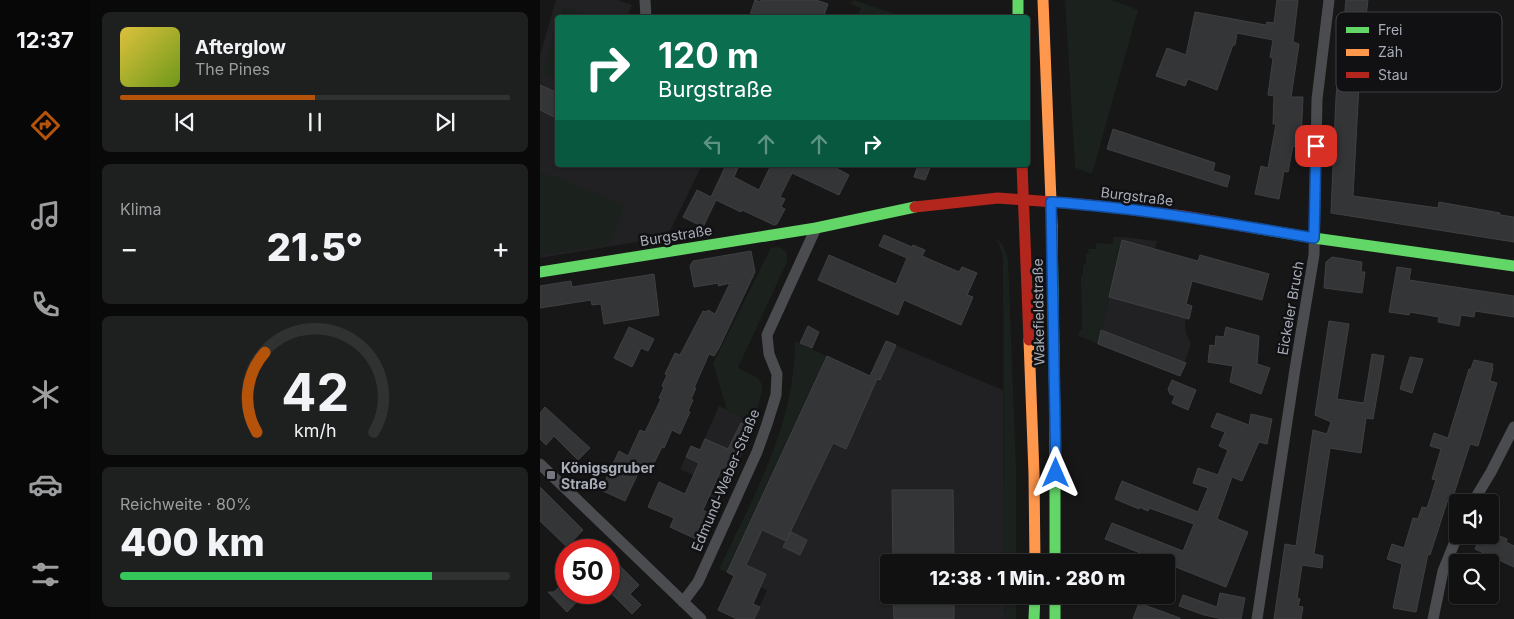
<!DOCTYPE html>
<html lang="de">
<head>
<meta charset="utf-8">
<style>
  body { margin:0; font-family:Inter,sans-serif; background:#1e1f1f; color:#f1f3f6; height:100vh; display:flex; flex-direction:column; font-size:19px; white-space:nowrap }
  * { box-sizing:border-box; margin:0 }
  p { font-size:16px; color:#9c9d9f }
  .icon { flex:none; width:28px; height:28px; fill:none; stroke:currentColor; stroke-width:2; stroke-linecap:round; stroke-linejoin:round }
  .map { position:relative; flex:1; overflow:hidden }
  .sheet { display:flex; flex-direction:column; gap:12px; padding:12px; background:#090909; width:450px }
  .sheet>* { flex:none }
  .banner { position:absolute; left:15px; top:15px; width:475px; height:152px; border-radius:5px; box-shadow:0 1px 4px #0004,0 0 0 1px #303131; background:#0b6e4f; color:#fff; overflow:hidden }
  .controls { position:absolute; left:909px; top:494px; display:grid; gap:10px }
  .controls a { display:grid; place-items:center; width:50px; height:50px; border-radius:5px; background:#111; box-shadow:0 1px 4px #0004,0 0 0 1px #303131; font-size:25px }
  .speed { position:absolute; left:15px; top:539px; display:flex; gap:10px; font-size:25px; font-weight:700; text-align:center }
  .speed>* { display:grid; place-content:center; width:65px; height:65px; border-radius:50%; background:#111; box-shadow:0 1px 4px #0004,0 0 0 1px #303131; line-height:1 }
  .speed .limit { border:8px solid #d22; background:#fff; color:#111 }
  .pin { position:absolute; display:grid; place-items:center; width:42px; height:42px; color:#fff; margin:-21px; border-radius:10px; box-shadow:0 2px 8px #0006 }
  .me { position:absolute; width:55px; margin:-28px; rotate:0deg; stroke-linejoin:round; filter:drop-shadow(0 0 4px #0008) }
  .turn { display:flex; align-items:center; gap:18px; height:105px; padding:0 20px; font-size:22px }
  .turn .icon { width:65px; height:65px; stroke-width:2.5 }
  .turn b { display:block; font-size:35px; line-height:42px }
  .lanes { display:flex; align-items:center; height:48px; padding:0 20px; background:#0003; justify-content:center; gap:25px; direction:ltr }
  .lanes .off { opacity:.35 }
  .big { font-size:38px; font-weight:800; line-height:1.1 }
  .sheet .card { flex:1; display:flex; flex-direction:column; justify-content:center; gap:8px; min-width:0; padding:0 18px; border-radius:8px; background:#1e1f1f }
  .sheet .dial { align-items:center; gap:0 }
  .dial svg { height:130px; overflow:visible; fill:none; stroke:#303131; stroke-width:7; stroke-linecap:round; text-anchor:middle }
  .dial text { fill:#f1f3f6; stroke:none }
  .song { display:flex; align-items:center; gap:15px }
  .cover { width:60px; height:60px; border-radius:8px; background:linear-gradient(135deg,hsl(50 70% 55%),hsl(80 70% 35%)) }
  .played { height:5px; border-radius:2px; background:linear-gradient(90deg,#b45309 50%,#303131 50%) }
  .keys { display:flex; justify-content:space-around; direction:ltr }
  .heat { display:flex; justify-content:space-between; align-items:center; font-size:28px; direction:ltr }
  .charge { height:8px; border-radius:4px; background:linear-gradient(90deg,#34c759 80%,#303131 0) }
  .trip { position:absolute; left:340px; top:554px; width:295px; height:50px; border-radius:5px; background:#111; box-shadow:0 1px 4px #0004,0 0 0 1px #303131; font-weight:800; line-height:50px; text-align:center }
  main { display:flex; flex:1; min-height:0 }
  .menu { display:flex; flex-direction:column; width:90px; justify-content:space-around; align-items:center; background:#070707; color:#9c9d9f }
  .menu .icon { width:35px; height:35px }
  .menu .active { color:#b45309 }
  .menu b { font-size:22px; color:#f1f3f6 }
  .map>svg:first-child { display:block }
  .built { fill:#212124 }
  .green { fill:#1b211c }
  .building { fill:#343537; stroke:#3f4043 }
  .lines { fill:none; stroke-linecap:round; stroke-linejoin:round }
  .street { stroke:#4b4c50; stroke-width:11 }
  .fast { stroke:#63d668; stroke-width:11 }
  .slow { stroke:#ff974d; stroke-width:11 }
  .jam { stroke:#b3261e; stroke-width:11 }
  .route-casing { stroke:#114b97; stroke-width:12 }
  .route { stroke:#1a73e8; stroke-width:9 }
  .poi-dot { fill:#757880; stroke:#111113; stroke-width:2 }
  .labels { text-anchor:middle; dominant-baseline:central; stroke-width:5; stroke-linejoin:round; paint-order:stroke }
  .street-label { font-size:14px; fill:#a8adb8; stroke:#111113 }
  .poi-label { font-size:14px; font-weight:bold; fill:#a8adb8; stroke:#111113; text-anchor:start }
  .key { fill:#111113; stroke:#3e4045; stroke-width:1 }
  .key-label { font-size:14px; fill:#a8adb8 }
</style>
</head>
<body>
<main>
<nav class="menu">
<b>12:37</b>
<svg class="icon active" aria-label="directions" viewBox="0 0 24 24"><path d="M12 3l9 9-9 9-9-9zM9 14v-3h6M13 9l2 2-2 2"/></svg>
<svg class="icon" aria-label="music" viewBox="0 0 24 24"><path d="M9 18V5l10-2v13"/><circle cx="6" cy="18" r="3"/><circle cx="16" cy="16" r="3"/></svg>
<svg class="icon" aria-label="phone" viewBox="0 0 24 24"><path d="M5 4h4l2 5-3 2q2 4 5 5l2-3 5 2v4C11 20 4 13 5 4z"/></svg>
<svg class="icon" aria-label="climate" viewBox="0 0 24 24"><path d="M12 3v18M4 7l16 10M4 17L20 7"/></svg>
<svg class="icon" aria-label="car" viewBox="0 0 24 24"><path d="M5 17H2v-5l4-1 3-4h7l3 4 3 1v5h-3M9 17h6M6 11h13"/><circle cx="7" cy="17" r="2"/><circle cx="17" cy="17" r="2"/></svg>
<svg class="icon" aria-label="filters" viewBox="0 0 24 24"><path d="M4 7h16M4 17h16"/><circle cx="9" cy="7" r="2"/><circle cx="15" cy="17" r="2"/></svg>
</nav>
<section class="sheet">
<div class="card">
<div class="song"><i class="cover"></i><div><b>Afterglow</b><p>The Pines</p></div></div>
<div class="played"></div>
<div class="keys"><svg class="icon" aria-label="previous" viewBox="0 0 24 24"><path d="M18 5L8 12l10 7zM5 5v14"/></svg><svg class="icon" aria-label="pause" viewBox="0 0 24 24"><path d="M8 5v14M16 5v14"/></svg><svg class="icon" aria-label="next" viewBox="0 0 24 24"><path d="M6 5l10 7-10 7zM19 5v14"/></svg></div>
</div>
<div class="card"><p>Klima</p>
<div class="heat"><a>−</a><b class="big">21.5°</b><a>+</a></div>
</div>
<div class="card dial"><svg viewBox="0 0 100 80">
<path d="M14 69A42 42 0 1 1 86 69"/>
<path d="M14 69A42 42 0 0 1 19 20" stroke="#b45309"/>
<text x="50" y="56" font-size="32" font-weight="700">42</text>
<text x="50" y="72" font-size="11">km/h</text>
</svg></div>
<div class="card"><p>Reichweite · 80%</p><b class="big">400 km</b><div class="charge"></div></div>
</section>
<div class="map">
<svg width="974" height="619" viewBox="0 0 974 619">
  <rect width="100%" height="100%" fill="#171717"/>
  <path class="built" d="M16 0H78L92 5 87 17 18 18V165H162L127 237 0 258V55Z
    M583 237 617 241 603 293 652 306 649 319 645 320 646 333 651 344 640 376 558 344Z
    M346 341 463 390 464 562H349V595H464L465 619H214L227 590 186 572 286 356 330 376Z
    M179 406 214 423 207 444 180 501 148 488 153 475 140 469 151 446 160 449Z"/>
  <path class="green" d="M313 0 364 17H317L321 8 310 4Z
    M525 0H572L598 10 552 174 536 168 535 166Z
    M23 7 54 16V17H20Z
    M17 24V78L2 74Z
    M0 171 85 205 69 245 0 255Z
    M453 236 462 244 468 259 476 467V562H464L463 256 459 244Z
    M573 237H583L558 344 539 336V331L542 330 541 275H543V265L546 264V254L549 253 548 249H556V243L573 244Z
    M237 247C245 248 249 255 247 262L198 368 218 378 223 386 214 423 187 410 173 363 231 248Z
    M255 341 286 356 186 572 179 569C214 496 255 424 255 341Z
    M464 595H476V619H465Z"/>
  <path class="building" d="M215 0 221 2V0H276L288 4 283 18H267L261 16V18H209Z
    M737 0H758L753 42 759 44 751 97H763L761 139 758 138 755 147 753 146 748 172 744 171 739 199 715 194 721 166 728 168 736 124H733L734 96 728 95 733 58 730 57 733 40 697 33 695 45H693L677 90 648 79 645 86 616 76 627 48 646 55 655 12 726 25 727 22 734 23Z
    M806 0H828L820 66 813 196 898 208 899 202 960 213V215L974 217V242L791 213 796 97Z
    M0 85 18 93V119L0 110Z
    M573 129 675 163 673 171 690 176 687 187 567 149Z
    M186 165H199L194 177 219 190 231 165H298L296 168 309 175 299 195 252 173 240 197 245 199 241 207 245 209 237 224 234 225 202 210 201 212 176 200 163 227 143 217 157 190 171 197Z
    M378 165H391L385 180 374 177Z
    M344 235 372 247 373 245 385 250 382 256 419 272 422 267 437 273 427 295 433 297 421 325 364 300 358 315 278 280 289 255 356 284 367 258 339 246Z
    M582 240 658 261 660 255 729 274 722 300 652 281 646 304 652 306 649 319 569 297Z
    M211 251 215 272 179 348 174 356 169 354 154 388H156L151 399 153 400 148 411 150 412 140 434 132 430 124 448 122 447 112 467 103 463 85 501 61 490 79 451 88 456 100 430 105 432 121 399 119 398 124 387 122 386 127 375 125 374 135 353 140 355 163 311 167 312 168 310 175 314 190 283 178 286 179 283 154 287 150 266 153 261Z
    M792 257 822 262 821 272H825L822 293 784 288 786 262Z
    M857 267 871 269 869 280 974 296V317L935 311 934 317 921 315 919 326 898 322 899 317 870 312 869 315 849 312Z
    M114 274 119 315 64 324 61 304 52 305 51 300 0 308V286L31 281 32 287Z
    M789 321 809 324 797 399 824 403 832 354 844 356 833 419 826 418 821 453 790 448 774 554 783 556 782 568 762 565 757 598 760 599 758 606 763 607 761 619H734L745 544 756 546 773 430 787 434 791 422 775 415Z
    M268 326 279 332 272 348 260 343Z
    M89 327 114 339 108 351 101 348 92 367 74 358Z
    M686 327 719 336 717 364 730 368 721 394 690 382 693 366 668 362 670 345 675 346 676 336 684 337Z
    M561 330 646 363 640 376 558 344Z
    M346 341 356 345 340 380 337 379 306 449 293 443 246 541 222 530 206 565 226 574 213 604 220 607 214 619H197L178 610 194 576 187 572 287 356 330 376Z
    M870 357 883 359 872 393 860 389Z
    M934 360 953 364 952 368H953L950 381 957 383 938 446 930 444 912 500 908 499 890 555 888 554 876 612 853 608 862 564 847 559 852 544 864 548 873 518 878 519 882 507 887 508 896 480 892 479 901 449 890 446 894 433 908 438 929 369H931Z
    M632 380 656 390 648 410 632 403 635 396 630 394 628 389Z
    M5 407 50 448 38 460 14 436 6 445 0 439V413Z
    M677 413 709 425 711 414 732 419 727 444 719 442 702 481 692 477 677 519 708 532 686 587 565 539 572 523 643 551 654 524 609 508 608 511 599 507V509L575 499 582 481 658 512 668 488 653 483 658 468 678 475 688 450 679 446 685 432 671 427Z
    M201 423 212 428 195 466 191 464 185 475 180 472 163 510 168 513 156 539 130 527 134 518 108 507 119 482 145 494 159 463 146 457 151 446 160 450 165 439 188 449Z
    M0 487 43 530 27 547 0 521Z
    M352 490H413L414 562H353Z
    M251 532 267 540 260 555 243 547Z
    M950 532 967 539 966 542 974 546V567L935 549 941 535H950Z
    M74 560 99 585 90 594 101 605 92 614 69 591V566Z
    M26 580V592H46L27 612 8 592H14Z
    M680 593 705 598 701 619H683L664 615 639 606 643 595 677 607Z
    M353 595H414V619H354Z
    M599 603 640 618V619H593Z"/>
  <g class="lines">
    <path class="street" d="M105 0 106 18
      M0 464 161 619
      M933 502 951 472 974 427
      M143 602 158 582 217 452 227 424 236 395 237 374 229 354 227 335 276 228
      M717 619 755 369 774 255 777 99 789 0
      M893 619 903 571 918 534"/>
    <path class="fast" d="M478 0V18
      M512 226 515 422V562
      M714 228 774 238 974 266
      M0 272 276 228 375 207
      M515 595V619
      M494 619 495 595"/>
    <path class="slow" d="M503 0 512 226
      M489 340 494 474 495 562"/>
    <path class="jam" d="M482 165 489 340
      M375 207 458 198 541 204 644 216 714 228"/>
  </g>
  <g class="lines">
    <g class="route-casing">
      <path id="route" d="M516 473 511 202C600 208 687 223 774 238L776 146"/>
    </g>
    <use href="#route" class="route"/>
  </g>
  <rect class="poi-dot" x="6" y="470" width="10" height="10" rx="2.5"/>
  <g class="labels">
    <g class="street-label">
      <text transform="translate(597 196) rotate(7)">Burgstraße</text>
      <text transform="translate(136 235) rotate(-9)">Burgstraße</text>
      <text transform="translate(750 308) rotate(-80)">Eickeler Bruch</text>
      <text transform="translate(498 312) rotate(-91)">Wakefieldstraße</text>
      <text transform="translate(185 480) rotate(-67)">Edmund-Weber-Straße</text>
    </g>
    <g class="poi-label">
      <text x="21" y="467">Königsgruber<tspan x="21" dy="16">Straße</tspan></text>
    </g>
  </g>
  <rect x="796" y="12" width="166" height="80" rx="8" class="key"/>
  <rect x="806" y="27" width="23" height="6" fill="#63d668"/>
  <rect x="806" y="49" width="23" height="7" fill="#ff974d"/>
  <rect x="806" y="72" width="23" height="6" fill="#b3261e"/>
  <g class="key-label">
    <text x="838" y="35">Frei</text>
    <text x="838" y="57">Zäh</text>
    <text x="838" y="80">Stau</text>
  </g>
</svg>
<div class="controls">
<a><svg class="icon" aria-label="sound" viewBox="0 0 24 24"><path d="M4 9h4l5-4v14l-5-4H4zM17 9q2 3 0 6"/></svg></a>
<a><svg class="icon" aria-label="search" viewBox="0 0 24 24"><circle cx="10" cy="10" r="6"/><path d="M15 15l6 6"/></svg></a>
</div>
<div class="speed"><div class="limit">50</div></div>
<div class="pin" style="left:776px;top:146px;background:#d93025"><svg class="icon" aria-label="arrive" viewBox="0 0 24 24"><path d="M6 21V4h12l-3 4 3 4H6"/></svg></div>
<svg class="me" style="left:516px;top:473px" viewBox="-20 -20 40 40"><path d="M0-17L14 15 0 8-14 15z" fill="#1a73e8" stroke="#fff" stroke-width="4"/></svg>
<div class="trip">12:38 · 1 Min. · 280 m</div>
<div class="banner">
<div class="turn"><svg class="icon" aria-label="right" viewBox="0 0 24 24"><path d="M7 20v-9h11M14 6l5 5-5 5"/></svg><div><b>120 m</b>Burgstraße</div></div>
<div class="lanes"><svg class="icon off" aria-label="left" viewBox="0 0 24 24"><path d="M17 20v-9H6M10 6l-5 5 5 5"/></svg><svg class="icon off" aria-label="ahead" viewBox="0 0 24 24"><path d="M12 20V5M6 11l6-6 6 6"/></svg><svg class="icon off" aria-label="ahead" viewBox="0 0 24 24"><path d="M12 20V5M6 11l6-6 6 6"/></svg><svg class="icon" aria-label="right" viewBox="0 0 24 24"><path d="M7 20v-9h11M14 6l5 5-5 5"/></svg></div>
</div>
</div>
</main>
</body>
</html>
